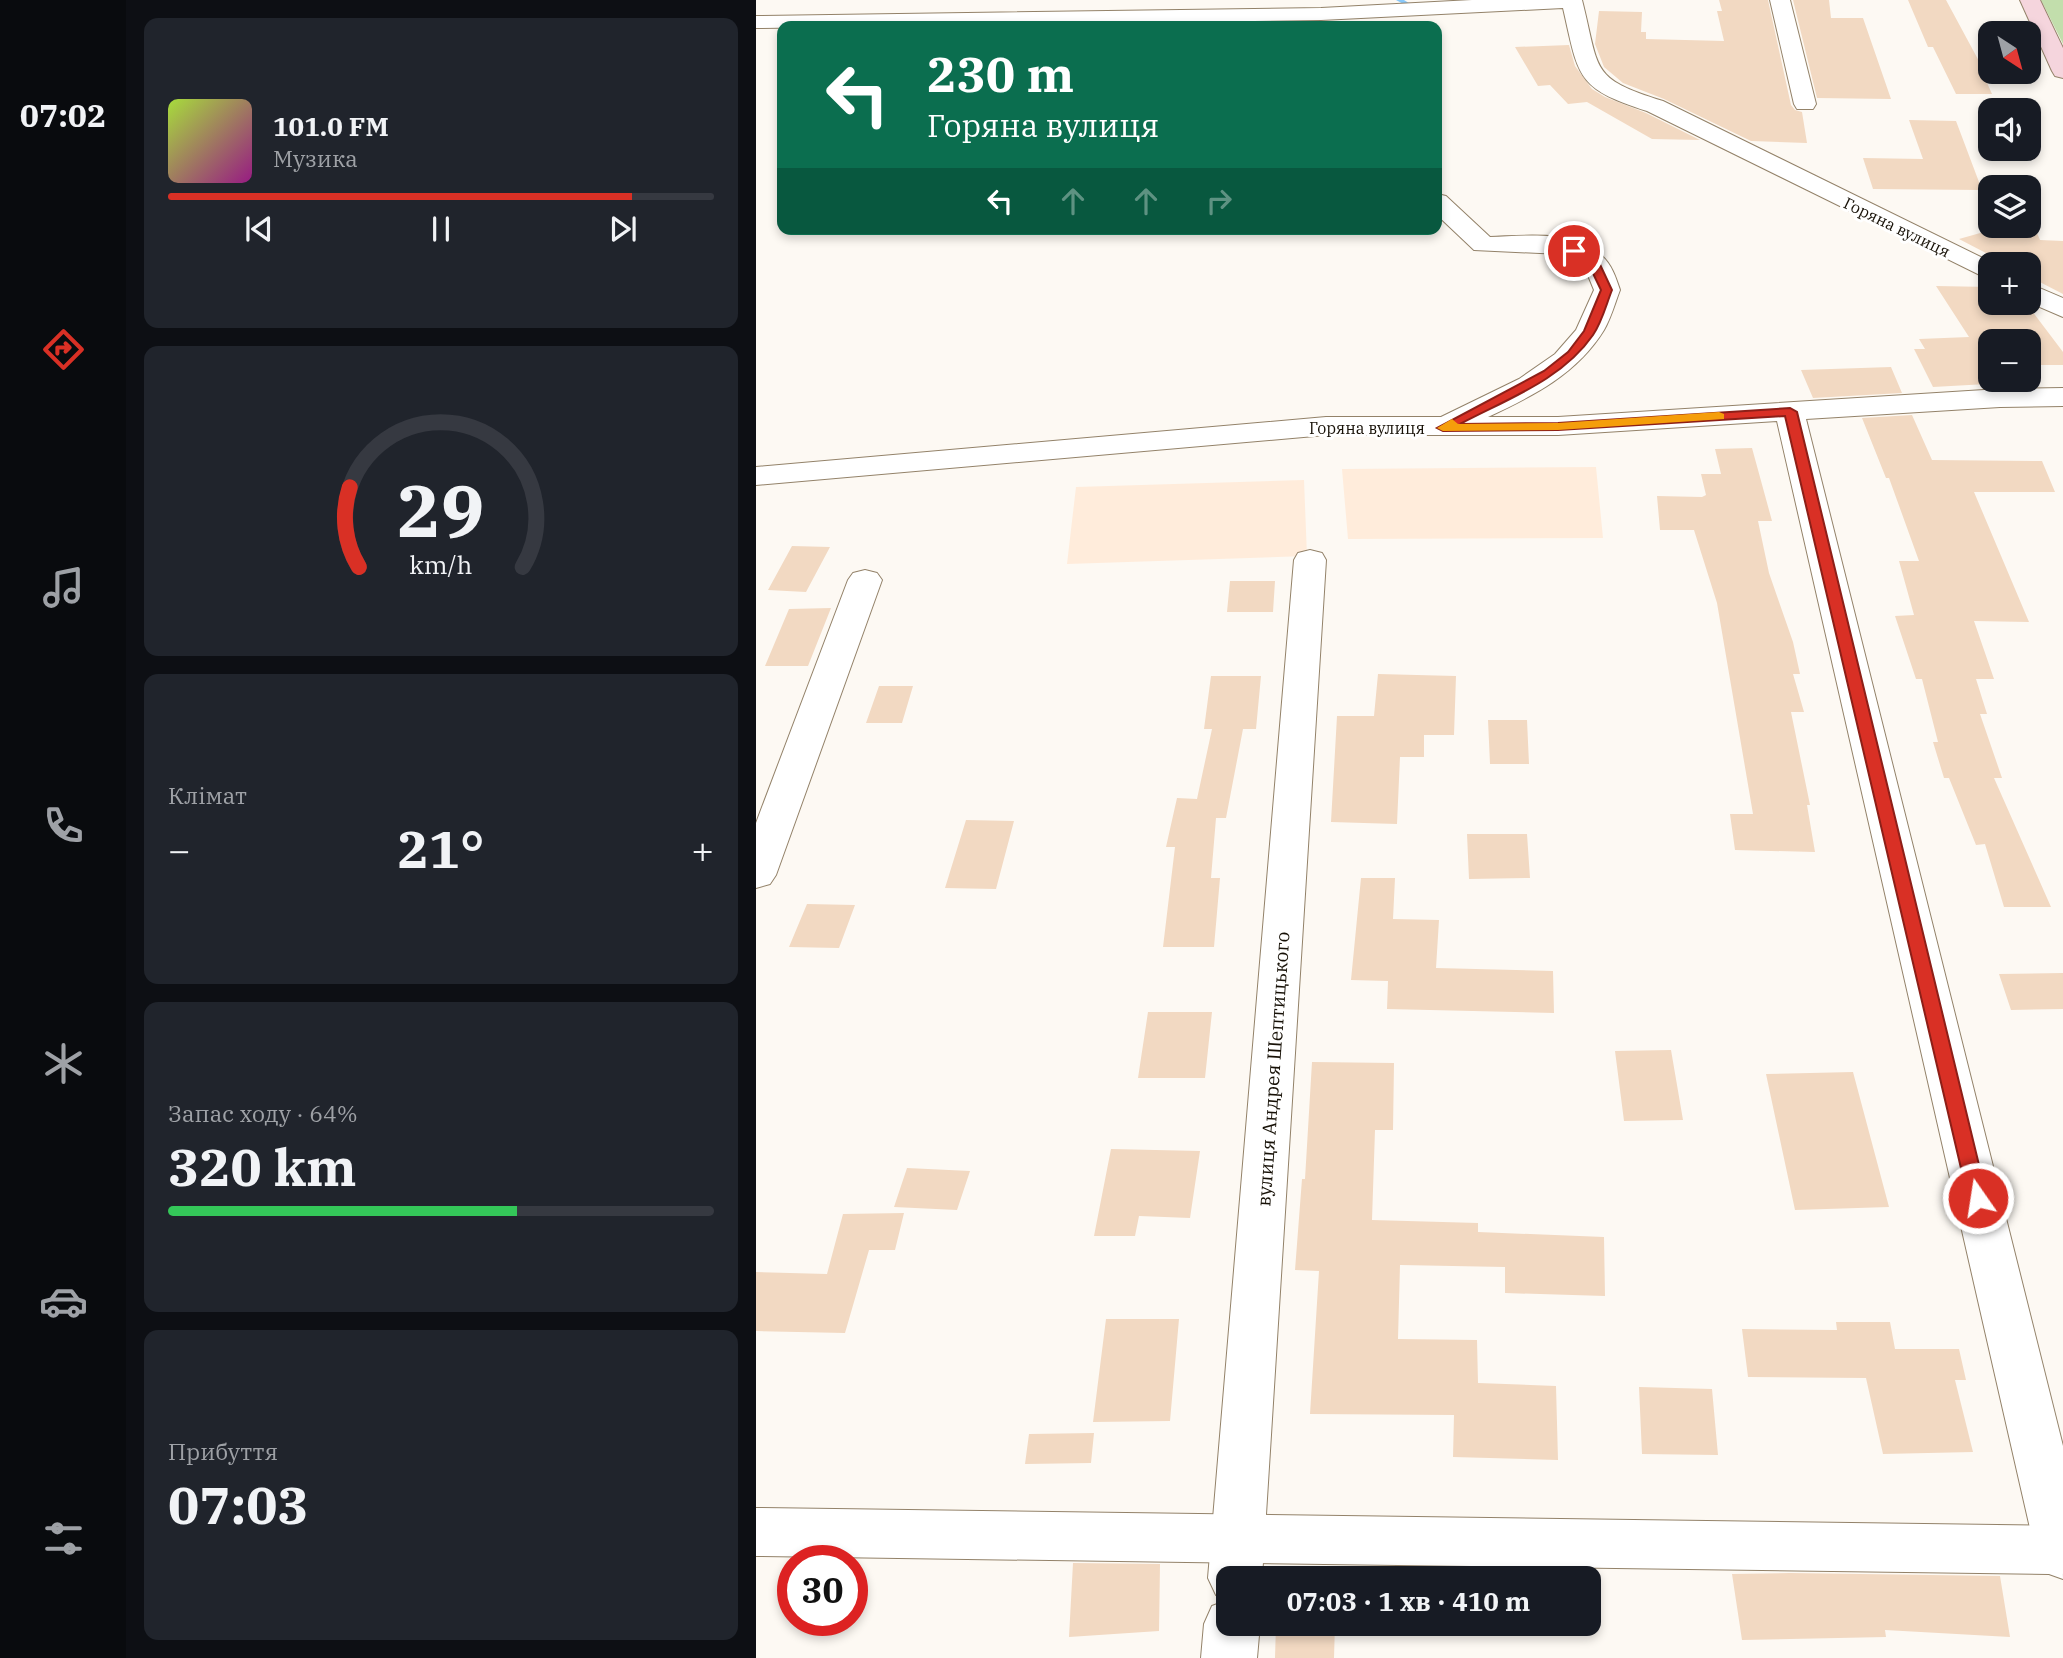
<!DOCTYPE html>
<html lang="uk">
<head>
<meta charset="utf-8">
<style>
  body { margin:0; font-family:"IBM Plex Serif",serif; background:#20242c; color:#f1f3f6; height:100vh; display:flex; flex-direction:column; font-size:26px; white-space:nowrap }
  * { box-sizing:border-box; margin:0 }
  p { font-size:23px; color:#9ea1a6 }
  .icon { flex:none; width:38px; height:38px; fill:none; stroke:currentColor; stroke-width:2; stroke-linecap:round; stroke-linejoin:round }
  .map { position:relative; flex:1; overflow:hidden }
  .sheet { display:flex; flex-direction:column; gap:18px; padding:18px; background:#0d0f14; width:630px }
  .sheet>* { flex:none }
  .guide { position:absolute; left:21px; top:21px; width:665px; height:214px; border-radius:14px; box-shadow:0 4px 10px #0003; background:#0b6e4f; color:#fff; overflow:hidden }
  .needle { width:46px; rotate:144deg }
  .controls { position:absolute; left:1222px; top:21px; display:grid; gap:14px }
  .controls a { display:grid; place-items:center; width:63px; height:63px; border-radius:14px; background:#171b24; box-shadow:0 4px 10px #0003; font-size:35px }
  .speed { position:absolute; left:21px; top:1545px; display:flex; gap:14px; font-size:35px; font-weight:700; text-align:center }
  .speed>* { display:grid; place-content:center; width:91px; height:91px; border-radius:50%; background:#171b24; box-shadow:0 4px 10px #0003; line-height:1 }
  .speed .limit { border:10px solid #d22; background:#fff; color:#111 }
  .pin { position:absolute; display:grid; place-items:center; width:60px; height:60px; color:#fff; margin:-30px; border:4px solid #fff; border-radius:50%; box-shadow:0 2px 7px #0007 }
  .me { position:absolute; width:77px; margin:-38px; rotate:347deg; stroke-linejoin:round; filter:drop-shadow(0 0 5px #0008) }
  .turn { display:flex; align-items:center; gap:24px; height:147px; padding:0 35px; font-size:32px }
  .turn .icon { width:91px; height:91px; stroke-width:2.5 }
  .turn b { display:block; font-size:49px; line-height:60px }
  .lanes { display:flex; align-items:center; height:66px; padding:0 35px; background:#0003; justify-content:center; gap:35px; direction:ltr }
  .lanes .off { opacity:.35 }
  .big { font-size:52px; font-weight:800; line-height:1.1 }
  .sheet .card { flex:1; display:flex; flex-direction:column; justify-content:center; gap:10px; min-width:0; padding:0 24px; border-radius:14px; background:#20242c }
  .sheet .dial { align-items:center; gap:0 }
  .dial svg { height:182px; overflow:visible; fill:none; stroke:#363941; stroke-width:7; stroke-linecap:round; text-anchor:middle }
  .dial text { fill:#f1f3f6; stroke:none }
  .song { display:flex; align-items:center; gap:21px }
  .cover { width:84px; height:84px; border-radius:10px; background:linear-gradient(135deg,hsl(80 70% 55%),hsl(310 70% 35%)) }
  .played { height:7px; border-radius:4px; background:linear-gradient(90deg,#d93025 85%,#363941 85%) }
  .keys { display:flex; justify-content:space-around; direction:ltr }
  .heat { display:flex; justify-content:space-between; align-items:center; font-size:38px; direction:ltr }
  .charge { height:10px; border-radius:5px; background:linear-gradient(90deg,#34c759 64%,#363941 0) }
  .trip { position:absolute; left:460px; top:1566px; width:385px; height:70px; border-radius:14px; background:#171b24; box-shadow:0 4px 10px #0003; font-weight:800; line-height:70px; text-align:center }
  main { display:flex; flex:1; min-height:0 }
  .menu { display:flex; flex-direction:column; width:126px; justify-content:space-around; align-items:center; background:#090b0e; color:#9ea1a6 }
  .menu .icon { width:49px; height:49px }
  .menu .current { color:#d93025 }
  .menu b { font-size:32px; color:#f1f3f6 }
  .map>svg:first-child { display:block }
  .industrial { fill:#ffecdb }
  .green { fill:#c2deac }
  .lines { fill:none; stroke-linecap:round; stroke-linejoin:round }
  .stream { fill:#89c8f9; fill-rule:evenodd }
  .building { fill:#f2d9c2 }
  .minor-casing { stroke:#938269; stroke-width:2 }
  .tertiary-casing { stroke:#938269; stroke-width:2 }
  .secondary-casing { stroke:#938269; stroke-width:2 }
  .minor { fill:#fff; fill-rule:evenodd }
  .tertiary { fill:#fff; fill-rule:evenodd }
  .secondary { fill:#f5d5dd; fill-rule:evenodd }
  .route { fill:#d93025; stroke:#8d1f18; stroke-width:2 }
  .slow { fill:#f59e0b }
  .labels { text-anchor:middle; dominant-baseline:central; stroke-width:6; stroke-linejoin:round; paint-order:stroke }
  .far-street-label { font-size:16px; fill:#171107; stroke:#fff }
  .street-label { font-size:19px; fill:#171107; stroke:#fff }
</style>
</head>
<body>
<main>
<nav class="menu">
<b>07:02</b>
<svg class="icon current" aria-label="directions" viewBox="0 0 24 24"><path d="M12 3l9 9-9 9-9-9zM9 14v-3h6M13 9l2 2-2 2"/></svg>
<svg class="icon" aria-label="music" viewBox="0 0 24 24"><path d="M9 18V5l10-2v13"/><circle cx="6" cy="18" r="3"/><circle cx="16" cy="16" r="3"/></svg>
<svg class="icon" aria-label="phone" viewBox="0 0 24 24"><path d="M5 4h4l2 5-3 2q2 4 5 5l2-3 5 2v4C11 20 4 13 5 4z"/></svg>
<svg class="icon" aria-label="climate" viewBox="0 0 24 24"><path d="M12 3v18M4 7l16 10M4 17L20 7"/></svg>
<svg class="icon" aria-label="car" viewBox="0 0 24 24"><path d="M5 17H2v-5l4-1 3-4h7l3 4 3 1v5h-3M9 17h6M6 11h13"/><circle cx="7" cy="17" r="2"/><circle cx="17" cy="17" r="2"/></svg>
<svg class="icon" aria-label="filters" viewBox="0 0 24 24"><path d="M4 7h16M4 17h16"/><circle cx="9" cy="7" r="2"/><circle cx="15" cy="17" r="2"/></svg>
</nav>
<section class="sheet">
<div class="card">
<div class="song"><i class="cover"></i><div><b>101.0 FM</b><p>Музика</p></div></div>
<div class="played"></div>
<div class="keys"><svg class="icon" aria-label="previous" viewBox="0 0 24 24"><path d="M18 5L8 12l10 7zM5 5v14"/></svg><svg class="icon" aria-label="pause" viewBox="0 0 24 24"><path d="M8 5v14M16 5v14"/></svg><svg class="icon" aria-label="next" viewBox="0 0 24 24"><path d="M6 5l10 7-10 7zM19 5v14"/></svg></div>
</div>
<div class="card dial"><svg viewBox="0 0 100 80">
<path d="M14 69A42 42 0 1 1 86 69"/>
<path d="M14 69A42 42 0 0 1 10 34" stroke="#d93025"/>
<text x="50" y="56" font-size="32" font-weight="700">29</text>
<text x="50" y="72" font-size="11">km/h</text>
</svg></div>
<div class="card"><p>Клімат</p>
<div class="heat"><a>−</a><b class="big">21°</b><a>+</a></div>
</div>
<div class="card"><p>Запас ходу · 64%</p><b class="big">320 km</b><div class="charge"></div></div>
<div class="card"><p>Прибуття</p><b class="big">07:03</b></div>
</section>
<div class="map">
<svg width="1307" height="1658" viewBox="0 0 1307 1658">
  <rect width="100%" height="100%" fill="#fdf9f3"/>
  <path class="industrial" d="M840 467 847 538 592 539 586 469Z
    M548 480 551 556 311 564 320 487Z"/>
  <path class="green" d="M1285 0H1307V44Z"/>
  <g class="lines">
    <path class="stream" d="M640 0H648L656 5 651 6Z"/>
  </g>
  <path class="building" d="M963 0H1012L1035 105 1039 110 1046 112 1051 143 995 141 908 99 867 83 848 67 839 44 843 11 886 12 885 32H890V39L968 41 961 11H966Z
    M1037 0H1073L1075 18H1107L1135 99 1061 98Z
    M1152 0H1190L1231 76H1228L1236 94H1200L1177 47H1172Z
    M813 45 819 66 836 89 849 97 890 113 944 140 896 139 831 102 812 104 794 85 782 86 759 47Z
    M1153 120 1200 121 1226 190 1117 189 1107 158 1167 159Z
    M1272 219H1275L1284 240 1307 241V294L1272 276V264H1251L1203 239 1249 226H1272Z
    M1180 286 1234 287V303H1270L1307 352V365H1284L1285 369H1272V341H1234V370H1223L1231 384 1177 387 1158 349H1169L1163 339 1213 337Z
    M1135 367 1146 393 1057 398 1045 370Z
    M1156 415 1176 460 1286 461 1299 492H1218L1273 622 1218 621 1238 679H1220L1231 714H1224L1246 778H1238L1295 907H1248L1229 844 1220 845 1193 778H1188L1177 742H1182L1166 679H1160L1139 616 1158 615 1143 561H1163L1133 478H1130L1106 418Z
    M996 448 1016 521H1002L1013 573 1037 642 1044 674H1037L1048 712H1035L1054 805H1051L1059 852 979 850 974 814H997L961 603 938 530H904L901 496 946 497 950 495 945 474H965L959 449Z
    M36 546 74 547 50 592 12 590Z
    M474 581H519L517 612H471Z
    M75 608 52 666H9L33 609Z
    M622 674 700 676 698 735H668V757H644L641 824 575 822 581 716H618Z
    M455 676H505L500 729H487L470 818H460L455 878H464L458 947H407L419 847H410L421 798 441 799 456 729H448Z
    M123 686H157L146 723H110Z
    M732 720H771L773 764H734Z
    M210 820 258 821 240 889 189 888Z
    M711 834H771L774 878 713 879Z
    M605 878H639L637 919 683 920 680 968 797 971 798 1013 631 1009 632 981 595 980Z
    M51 904 99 905 83 948 33 947Z
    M1307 973V1009L1255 1010 1243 974Z
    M392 1012H456L449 1078H382Z
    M915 1050 927 1120 868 1121 859 1051Z
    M556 1062 638 1063 637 1130H619L616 1220 722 1223V1232L848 1237 849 1296 749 1293V1267L644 1265 642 1339 721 1340 722 1383 800 1386 802 1460 697 1457 698 1415 554 1414 563 1271 539 1270 546 1179H549Z
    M1097 1072 1133 1207 1039 1210 1010 1074Z
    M355 1149 444 1151 434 1218 383 1216 379 1236H338Z
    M151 1168 214 1171 201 1210 138 1207Z
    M148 1213 139 1250H113L89 1333 0 1331V1272L71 1274 87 1214Z
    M350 1319H423L414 1421 337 1422Z
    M1080 1322H1134L1139 1349H1203L1210 1380H1199L1217 1452 1127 1454 1110 1378 992 1377 986 1329 1081 1330Z
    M883 1387 956 1389 962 1455 886 1454Z
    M338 1433 335 1463 269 1464 273 1434Z
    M317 1563 404 1564 403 1631 313 1637Z
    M1034 1573 1244 1576 1254 1637 1129 1630 1130 1637 986 1640 976 1574Z
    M520 1624H579L578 1658H519Z"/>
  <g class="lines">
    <g class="minor-casing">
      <path id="minor" d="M716 0H826C844 71 833 78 907 101L1239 264H1234V280L891 111C819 88 823 77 807 8L565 20 0 28V16L565 8Z
        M1014 0H1034L1060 104 1057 109H1041L1038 104Z
        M681 194 690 196 734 237C768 236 819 229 846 256 856 265 860 278 864 290 859 303 855 318 848 330 821 374 777 396 732 417H802L1244 389 1307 388V406L1244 407 1050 419 1307 1446V1574L1287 1567 1279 1550 1021 421 802 435H570L0 485V467L570 417H685L763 379 799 354 820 330 838 290 829 268 805 254 718 250 681 215Z
        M1272 283 1307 298V317L1272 302Z
        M554 550 566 553 570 560 506 1578H472V1624H504L501 1658H445L448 1624 456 1606 472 1600 460 1595 452 1578 538 560 542 553Z
        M109 570 121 573 126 580 20 875 14 884 0 888V823L92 580 97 573Z"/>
    </g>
    <g class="tertiary-casing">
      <path id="tertiary" d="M0 1508 1306 1526 1307 1579 1293 1574 0 1556Z"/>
    </g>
    <g class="secondary-casing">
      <path id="secondary" d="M1264 0H1284L1307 48V78L1299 76 1296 71Z"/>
    </g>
    <use href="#minor" class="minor"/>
    <use href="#tertiary" class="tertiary"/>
    <use href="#secondary" class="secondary"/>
  </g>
  <path class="route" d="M818 247 841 258 856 290C850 305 846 322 837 335 806 380 751 399 704 424L802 423 1034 408 1041 412 1231 1198 1228 1203 1222 1205 1215 1203 1212 1198 1029 416 802 430 687 431 681 428 788 371 812 352 828 331 845 290 832 263 813 251Z"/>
  <path class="slow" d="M963 412 968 414V419L802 430 687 431 681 428 696 419 702 424 802 423Z"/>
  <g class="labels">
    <g class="far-street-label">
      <text transform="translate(1141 227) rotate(26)">Горяна вулиця</text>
      <text x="611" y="428">Горяна вулиця</text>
    </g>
    <g class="street-label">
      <text transform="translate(517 1069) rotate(-86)">вулиця Андрея Шептицького</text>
    </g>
  </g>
</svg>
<div class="controls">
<a><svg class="needle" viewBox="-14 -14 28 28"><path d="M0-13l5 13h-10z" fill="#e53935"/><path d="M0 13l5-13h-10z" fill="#9ea1a6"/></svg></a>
<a><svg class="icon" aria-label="sound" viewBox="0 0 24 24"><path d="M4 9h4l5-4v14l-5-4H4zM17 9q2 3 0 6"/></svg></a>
<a><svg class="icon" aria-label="layers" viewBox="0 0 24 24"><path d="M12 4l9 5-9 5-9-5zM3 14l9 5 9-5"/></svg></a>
<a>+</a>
<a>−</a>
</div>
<div class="speed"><div class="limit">30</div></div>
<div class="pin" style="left:818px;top:251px;background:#d93025"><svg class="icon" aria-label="arrive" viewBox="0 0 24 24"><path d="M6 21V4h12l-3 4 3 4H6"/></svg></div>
<svg class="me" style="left:1222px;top:1198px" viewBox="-20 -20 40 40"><circle r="17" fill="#d93025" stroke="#fff" stroke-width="3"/><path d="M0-11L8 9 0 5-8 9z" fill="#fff"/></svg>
<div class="trip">07:03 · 1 хв · 410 m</div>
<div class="guide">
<div class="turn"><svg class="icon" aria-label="left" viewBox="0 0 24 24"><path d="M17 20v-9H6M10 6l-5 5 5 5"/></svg><div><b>230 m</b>Горяна вулиця</div></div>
<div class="lanes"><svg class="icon" aria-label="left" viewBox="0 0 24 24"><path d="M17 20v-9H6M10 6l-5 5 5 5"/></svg><svg class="icon off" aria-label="ahead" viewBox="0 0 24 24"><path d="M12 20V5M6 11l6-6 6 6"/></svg><svg class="icon off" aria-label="ahead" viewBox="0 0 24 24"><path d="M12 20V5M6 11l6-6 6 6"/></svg><svg class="icon off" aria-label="right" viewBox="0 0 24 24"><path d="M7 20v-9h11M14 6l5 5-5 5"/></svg></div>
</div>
</div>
</main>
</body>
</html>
